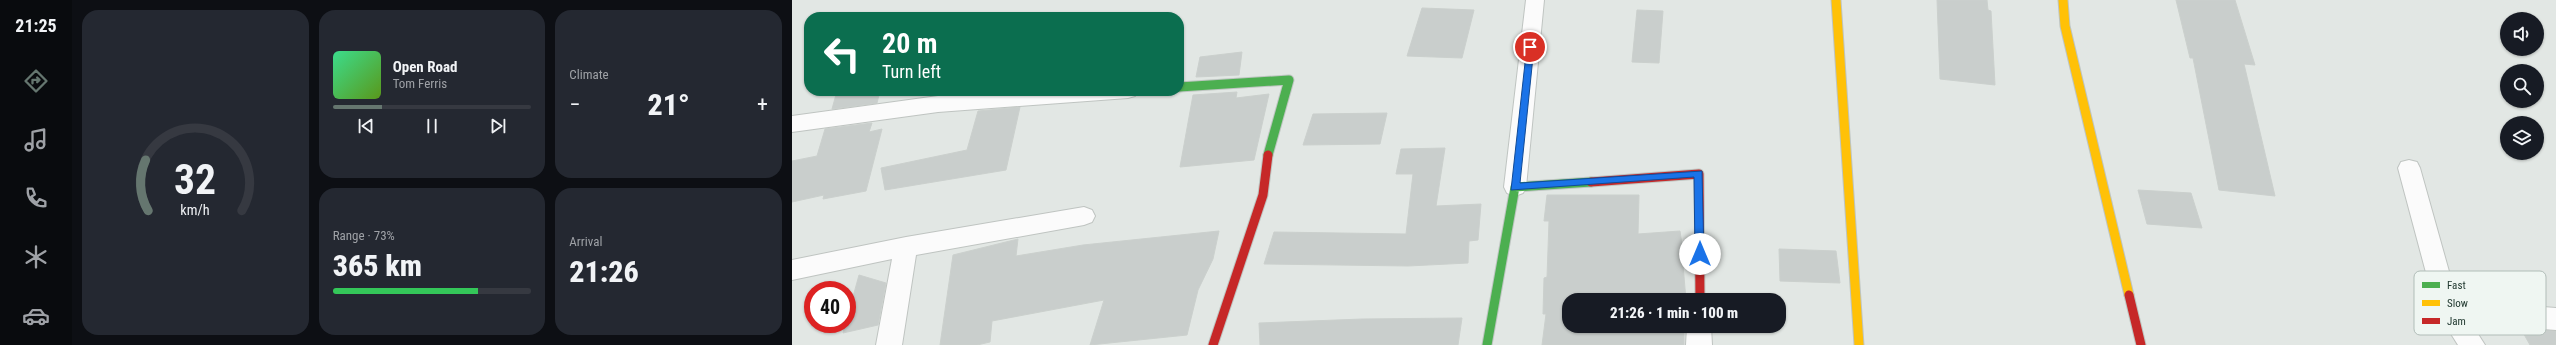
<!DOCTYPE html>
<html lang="en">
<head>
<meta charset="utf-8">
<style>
  body { margin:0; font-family:"Roboto Condensed",sans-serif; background:#242831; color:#f1f3f6; height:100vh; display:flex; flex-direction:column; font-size:15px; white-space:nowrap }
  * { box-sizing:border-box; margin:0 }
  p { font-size:13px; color:#9ea1a6 }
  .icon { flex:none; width:22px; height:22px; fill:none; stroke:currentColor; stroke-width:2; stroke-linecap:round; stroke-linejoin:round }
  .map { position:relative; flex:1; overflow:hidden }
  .drawer { display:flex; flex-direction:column; gap:10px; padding:10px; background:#0d0f14; width:720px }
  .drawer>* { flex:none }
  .banner { position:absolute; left:12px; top:12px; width:380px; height:84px; border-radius:16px; box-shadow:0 1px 3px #0004; background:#0b6e4f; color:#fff; overflow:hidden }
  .buttons { position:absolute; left:1708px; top:12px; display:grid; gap:8px }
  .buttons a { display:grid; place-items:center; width:44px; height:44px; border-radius:50%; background:#171b24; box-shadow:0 1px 3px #0004; font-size:20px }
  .speed { position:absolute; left:12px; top:281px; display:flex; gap:8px; font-size:20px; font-weight:700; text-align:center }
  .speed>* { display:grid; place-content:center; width:52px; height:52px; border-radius:50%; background:#171b24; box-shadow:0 1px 3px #0004; line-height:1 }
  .speed .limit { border:6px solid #d22; background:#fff; color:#111 }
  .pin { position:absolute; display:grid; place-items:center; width:34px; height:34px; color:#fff; margin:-17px; border:2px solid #fff; border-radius:50%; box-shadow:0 1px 4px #0007 }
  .me { position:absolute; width:44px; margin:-22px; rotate:0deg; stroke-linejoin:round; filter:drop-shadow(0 0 3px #0008) }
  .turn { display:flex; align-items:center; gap:14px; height:84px; padding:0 12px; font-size:18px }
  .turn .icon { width:52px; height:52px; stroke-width:2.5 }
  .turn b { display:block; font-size:28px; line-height:34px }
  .big { font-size:30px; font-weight:800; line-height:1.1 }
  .drawer .tile { flex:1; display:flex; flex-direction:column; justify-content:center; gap:6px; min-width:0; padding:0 14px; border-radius:16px; background:#242831 }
  .drawer .dial { align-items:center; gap:0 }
  .dial svg { height:104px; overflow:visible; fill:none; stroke:#363941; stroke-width:7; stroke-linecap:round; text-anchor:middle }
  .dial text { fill:#f1f3f6; stroke:none }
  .song { display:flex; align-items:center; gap:12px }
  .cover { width:48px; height:48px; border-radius:6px; background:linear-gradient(135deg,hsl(150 70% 55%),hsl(90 70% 35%)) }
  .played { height:4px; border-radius:2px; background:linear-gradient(90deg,#65766f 25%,#363941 25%) }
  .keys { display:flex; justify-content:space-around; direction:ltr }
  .heat { display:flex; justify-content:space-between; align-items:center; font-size:22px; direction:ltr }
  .charge { height:6px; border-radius:3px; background:linear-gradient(90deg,#34c759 73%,#363941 0) }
  .drawer .tiles { flex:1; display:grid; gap:10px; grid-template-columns:repeat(3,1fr) }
  .tile:first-child { grid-row:span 2 }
  .trip { position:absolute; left:770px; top:293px; width:224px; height:40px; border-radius:16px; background:#171b24; box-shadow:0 1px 3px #0004; font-weight:800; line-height:40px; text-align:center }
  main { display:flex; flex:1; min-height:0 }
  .tabs { display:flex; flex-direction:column; width:72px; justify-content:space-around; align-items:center; background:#090b0e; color:#9ea1a6 }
  .tabs .icon { width:28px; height:28px }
  .tabs .selected { color:#65766f }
  .tabs b { font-size:18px; color:#f1f3f6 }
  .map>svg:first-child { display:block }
  .building { fill:#c9cecc; stroke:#cbd0cd }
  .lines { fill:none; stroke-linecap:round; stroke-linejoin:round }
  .street-casing { stroke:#bfc4c1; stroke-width:2 }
  .fast-casing { stroke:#bec5c1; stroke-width:11 }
  .slow-casing { stroke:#bec5c1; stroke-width:11 }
  .jam-casing { stroke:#bec5c1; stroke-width:11 }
  .street { fill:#fbfbfb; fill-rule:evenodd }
  .fast { stroke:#4caf50; stroke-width:9 }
  .slow { stroke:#ffc107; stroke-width:9 }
  .jam { stroke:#c62828; stroke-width:9 }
  .route { fill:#1a73e8; stroke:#114b97 }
  .key { fill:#eff6f2; stroke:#b1bdb8; stroke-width:1 }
  .key-label { font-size:11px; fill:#213930 }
</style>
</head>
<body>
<main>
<nav class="tabs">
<b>21:25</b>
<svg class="icon selected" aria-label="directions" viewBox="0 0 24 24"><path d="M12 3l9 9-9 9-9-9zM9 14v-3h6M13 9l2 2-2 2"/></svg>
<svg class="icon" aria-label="music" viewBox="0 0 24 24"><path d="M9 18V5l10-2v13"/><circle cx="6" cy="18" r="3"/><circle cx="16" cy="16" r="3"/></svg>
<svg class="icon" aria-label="phone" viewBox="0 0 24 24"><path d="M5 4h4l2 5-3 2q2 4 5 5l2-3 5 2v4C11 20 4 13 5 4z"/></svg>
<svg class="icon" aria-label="climate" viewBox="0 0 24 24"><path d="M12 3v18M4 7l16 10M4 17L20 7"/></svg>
<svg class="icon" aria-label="car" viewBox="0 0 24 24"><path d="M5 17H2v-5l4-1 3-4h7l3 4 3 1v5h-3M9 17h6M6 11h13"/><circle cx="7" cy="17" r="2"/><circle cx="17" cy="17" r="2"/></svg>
</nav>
<section class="drawer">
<div class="tiles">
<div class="tile dial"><svg viewBox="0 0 100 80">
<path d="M14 69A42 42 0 1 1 86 69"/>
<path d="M14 69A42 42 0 0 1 12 30" stroke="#65766f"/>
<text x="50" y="56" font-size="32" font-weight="700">32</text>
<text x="50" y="72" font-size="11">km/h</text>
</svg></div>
<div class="tile">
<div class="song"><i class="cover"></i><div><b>Open Road</b><p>Tom Ferris</p></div></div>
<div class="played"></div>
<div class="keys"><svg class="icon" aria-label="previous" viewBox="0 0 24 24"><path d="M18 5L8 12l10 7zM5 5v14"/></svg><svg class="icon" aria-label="pause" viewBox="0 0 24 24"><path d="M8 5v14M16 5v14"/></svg><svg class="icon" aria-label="next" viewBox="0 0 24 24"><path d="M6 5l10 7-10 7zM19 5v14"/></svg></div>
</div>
<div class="tile"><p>Climate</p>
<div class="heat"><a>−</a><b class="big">21°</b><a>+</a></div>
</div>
<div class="tile"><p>Range · 73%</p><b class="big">365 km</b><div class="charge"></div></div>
<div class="tile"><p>Arrival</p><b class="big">21:26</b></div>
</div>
</section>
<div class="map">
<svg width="1764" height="345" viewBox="0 0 1764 345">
  <rect width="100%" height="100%" fill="#e2e7e4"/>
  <path class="building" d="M1145 0H1195L1196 10 1199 11 1203 85 1148 79Z
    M1384 0H1443L1463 65 1452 64 1483 196 1427 190 1401 58H1398Z
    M630 8 682 10 670 58 615 56Z
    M845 10 871 11 867 63 840 62Z
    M450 52 447 75 404 77 408 57Z
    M45 91H88L85 103 40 109Z
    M445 92 444 98 477 94 462 160 388 167 401 95Z
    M228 107 214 170 93 190 89 168 175 150 186 111Z
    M595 113 588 144 511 145 521 114Z
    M80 123 77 132 90 129 74 191 31 199 32 195 0 202V161L25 156 33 129Z
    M653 148 644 206 689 204 686 240 677 241 676 263 616 266 472 264 482 232 614 234 621 174H604L609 149Z
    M1346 190 1399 193 1410 228 1355 224Z
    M755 195H847L846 234 888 231 893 264 891 265 894 300H777V326H892V345H750L754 314H751L752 278 755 277 757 221H752Z
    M427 231 421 259 406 290 395 335 298 345 312 300 200 321 198 342 185 345H148L161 255 226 239 224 256 291 245Z
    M987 249 1044 251 1048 283 988 281Z
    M67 275 94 283 86 325 51 333Z
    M670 318 666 345H468L467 323 570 319Z
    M1729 329 1764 331V345H1738Z"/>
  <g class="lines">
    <g class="street-casing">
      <path id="street" d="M734 0H752L734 187 731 193 723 196 715 193 712 187Z
        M226 91H346L343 96 336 98 146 112 0 132V116L146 96Z
        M1617 160 1625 162 1628 168 1665 300 1764 308V330L1679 323 1693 345H1666L1644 310 1606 168 1609 162Z
        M292 207 300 210 303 216 300 222 292 225 124 255 110 345H84L100 259 0 280V260L114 237Z
        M895 326H919L920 345H894Z"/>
    </g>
    <g class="fast-casing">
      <path id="fast" d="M387 87 497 80 476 155
        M695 345 723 187 799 182"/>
    </g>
    <g class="slow-casing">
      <path id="slow" d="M1044 0 1067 345
        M1271 0 1273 26 1337 295"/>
    </g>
    <g class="jam-casing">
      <path id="jam" d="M799 182 907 174 908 300
        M1337 295 1349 345
        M421 345 471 195 476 155"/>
    </g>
    <use href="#street" class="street"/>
    <use href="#fast" class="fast"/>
    <use href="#slow" class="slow"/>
    <use href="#jam" class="jam"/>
  </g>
  <path class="route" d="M735 45 742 47 728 183 910 171 912 257 908 258 903 254 902 177 719 190Z"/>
  <rect x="1622" y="271" width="132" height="64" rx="6" class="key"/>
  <rect x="1630" y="282" width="18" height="6" fill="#4caf50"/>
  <rect x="1630" y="300" width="18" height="6" fill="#ffc107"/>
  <rect x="1630" y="318" width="18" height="6" fill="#c62828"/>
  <g class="key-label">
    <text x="1655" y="289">Fast</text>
    <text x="1655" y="307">Slow</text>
    <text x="1655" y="325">Jam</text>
  </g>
</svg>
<div class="buttons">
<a><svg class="icon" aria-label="sound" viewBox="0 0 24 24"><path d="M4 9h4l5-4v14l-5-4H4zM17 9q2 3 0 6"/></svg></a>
<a><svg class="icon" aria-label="search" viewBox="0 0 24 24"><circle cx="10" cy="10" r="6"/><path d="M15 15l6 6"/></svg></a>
<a><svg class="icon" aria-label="layers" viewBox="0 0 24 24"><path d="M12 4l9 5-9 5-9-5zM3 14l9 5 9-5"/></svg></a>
</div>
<div class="speed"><div class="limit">40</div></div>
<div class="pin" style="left:738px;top:47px;background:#d93025"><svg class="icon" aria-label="arrive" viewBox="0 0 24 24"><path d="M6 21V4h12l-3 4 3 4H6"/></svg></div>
<svg class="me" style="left:908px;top:254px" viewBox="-20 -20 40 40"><circle r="19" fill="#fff"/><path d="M0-13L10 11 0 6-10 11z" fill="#1a73e8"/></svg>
<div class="trip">21:26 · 1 min · 100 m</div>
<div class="banner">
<div class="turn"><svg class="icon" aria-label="left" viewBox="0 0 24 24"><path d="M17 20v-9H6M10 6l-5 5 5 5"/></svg><div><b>20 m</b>Turn left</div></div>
</div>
</div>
</main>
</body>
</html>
